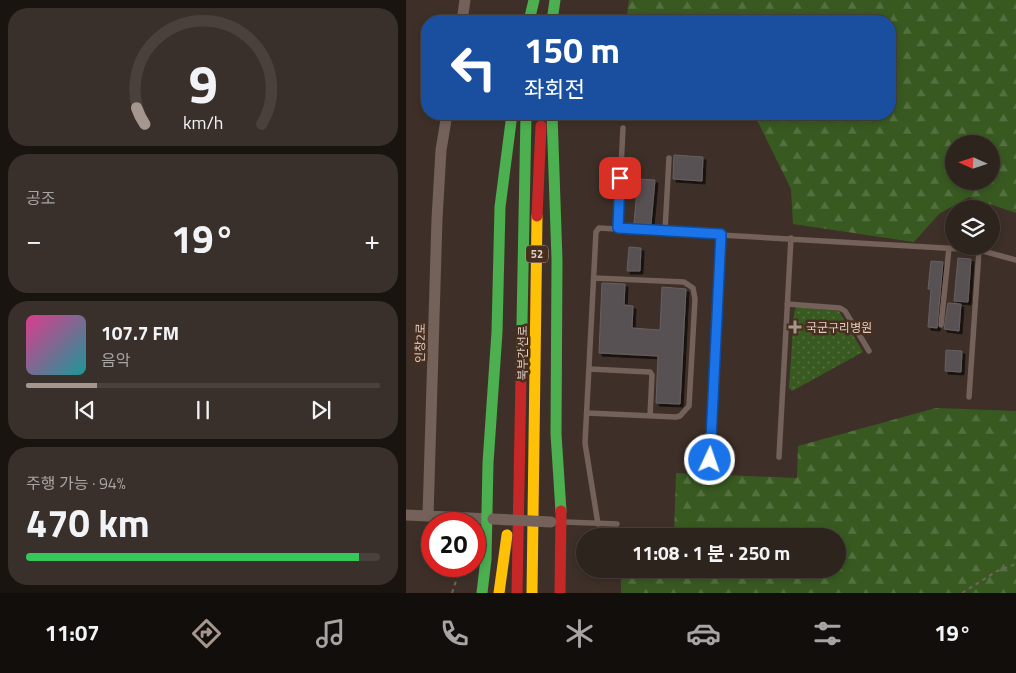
<!DOCTYPE html>
<html lang="ko">
<head>
<meta charset="utf-8">
<style>
  body { margin:0; font-family:"Titillium Web","Noto Sans KR",sans-serif; background:#3a302b; color:#f1f3f6; height:100vh; display:flex; flex-direction:column; font-size:19px; white-space:nowrap }
  * { box-sizing:border-box; margin:0 }
  p { font-size:16px; color:#a7a4a4 }
  .icon { flex:none; width:28px; height:28px; fill:none; stroke:currentColor; stroke-width:2; stroke-linecap:round; stroke-linejoin:round }
  .map { position:relative; flex:1; overflow:hidden }
  .drawer { display:flex; flex-direction:column; gap:8px; padding:8px; background:#191410; width:406px }
  .drawer>* { flex:none }
  .top-card { position:absolute; left:15px; top:15px; width:475px; height:105px; border-radius:20px; box-shadow:0 2px 8px #0003,0 0 0 1px #49413c; background:#1a4fa0; color:#fff; overflow:hidden }
  .needle { width:32px; rotate:273deg }
  .buttons { position:absolute; left:539px; top:135px; display:grid; gap:10px }
  .buttons a { display:grid; place-items:center; width:55px; height:55px; border-radius:50%; background:#2e241e; box-shadow:0 2px 8px #0003,0 0 0 1px #49413c; font-size:25px }
  .speed { position:absolute; left:15px; top:512px; display:flex; gap:10px; font-size:25px; font-weight:700; text-align:center }
  .speed>* { display:grid; place-content:center; width:65px; height:65px; border-radius:50%; background:#2e241e; box-shadow:0 2px 8px #0003,0 0 0 1px #49413c; line-height:1 }
  .speed .limit { border:8px solid #d22; background:#fff; color:#111 }
  .pin { position:absolute; display:grid; place-items:center; width:42px; height:42px; color:#fff; margin:-21px; border-radius:10px; box-shadow:0 2px 8px #0006 }
  .me { position:absolute; width:55px; margin:-28px; rotate:3deg; stroke-linejoin:round; filter:drop-shadow(0 0 4px #0008) }
  .turn { display:flex; align-items:center; gap:18px; height:105px; padding:0 20px; font-size:22px }
  .turn .icon { width:65px; height:65px; stroke-width:2.5 }
  .turn b { display:block; font-size:35px; line-height:42px }
  .big { font-size:38px; font-weight:700; line-height:1.1 }
  .drawer .tile { flex:1; display:flex; flex-direction:column; justify-content:center; gap:8px; min-width:0; padding:0 18px; border-radius:20px; background:#3a302b }
  .drawer .dial { align-items:center; gap:0 }
  .dial svg { height:130px; overflow:visible; fill:none; stroke:#49413c; stroke-width:7; stroke-linecap:round; text-anchor:middle }
  .dial text { fill:#f1f3f6; stroke:none }
  .song { display:flex; align-items:center; gap:15px }
  .cover { width:60px; height:60px; border-radius:8px; background:linear-gradient(135deg,hsl(330 70% 55%),hsl(180 70% 35%)) }
  .played { height:5px; border-radius:2px; background:linear-gradient(90deg,#a6978e 20%,#49413c 20%) }
  .keys { display:flex; justify-content:space-around; direction:ltr }
  .heat { display:flex; justify-content:space-between; align-items:center; font-size:28px; direction:ltr }
  .charge { height:8px; border-radius:4px; background:linear-gradient(90deg,#34c759 94%,#49413c 0) }
  .trip { position:absolute; left:170px; top:528px; width:270px; height:50px; border-radius:25px; background:#2e241e; box-shadow:0 2px 8px #0003,0 0 0 1px #49413c; font-weight:700; line-height:50px; text-align:center }
  .menu { display:flex; height:80px; justify-content:space-around; align-items:center; background:#120e0c; color:#a7a4a4 }
  .menu .icon { width:35px; height:35px }
  .menu .on { color:#a6978e }
  .menu b { font-size:22px; color:#f1f3f6 }
  main { display:flex; flex:1; min-height:0 }
  .map>svg:first-child { display:block }
  .green { fill:url(#green-dots) }
  .forest { fill:url(#forest-firs); fill-rule:evenodd }
  .building { fill:#595153; stroke:#675f61; filter:url(#shadow) }
  .lines { fill:none; stroke-linecap:round; stroke-linejoin:round }
  .path { stroke:#71635d; stroke-width:2; stroke-dasharray:4 4; stroke-linecap:butt }
  .lane { stroke:#74615a; stroke-width:5.5 }
  .street { stroke:#74615a; stroke-width:11 }
  .fast { stroke:#4caf50; stroke-width:11 }
  .slow { stroke:#ffc107; stroke-width:11 }
  .jam { stroke:#c62828; stroke-width:11 }
  .street-bridge { stroke:#74615a; stroke-width:11 }
  .route-casing { stroke:#114b97; stroke-width:12 }
  .route { stroke:#1a73e8; stroke-width:9 }
  .poi-dot { fill:#a6978e; stroke:#472e1f; stroke-width:2 }
  .labels { text-anchor:middle; dominant-baseline:central; stroke-width:5; stroke-linejoin:round; paint-order:stroke }
  .shield { fill:#472e1f; stroke:#b19e93; stroke-width:1 }
  .shield-label { font-size:11px; font-weight:bold; fill:#decec5 }
  .poi-label { font-size:12px; fill:#decec5; stroke:#472e1f; text-anchor:start }
  .street-label { font-size:12px; fill:#decec5; stroke:#472e1f }
</style>
</head>
<body>
<main>
<section class="drawer">
<div class="tile dial"><svg viewBox="0 0 100 80">
<path d="M14 69A42 42 0 1 1 86 69"/>
<path d="M14 69A42 42 0 0 1 9 59" stroke="#a6978e"/>
<text x="50" y="56" font-size="32" font-weight="700">9</text>
<text x="50" y="72" font-size="11">km/h</text>
</svg></div>
<div class="tile"><p>공조</p>
<div class="heat"><a>−</a><b class="big">19°</b><a>+</a></div>
</div>
<div class="tile">
<div class="song"><i class="cover"></i><div><b>107.7 FM</b><p>음악</p></div></div>
<div class="played"></div>
<div class="keys"><svg class="icon" aria-label="previous" viewBox="0 0 24 24"><path d="M18 5L8 12l10 7zM5 5v14"/></svg><svg class="icon" aria-label="pause" viewBox="0 0 24 24"><path d="M8 5v14M16 5v14"/></svg><svg class="icon" aria-label="next" viewBox="0 0 24 24"><path d="M6 5l10 7-10 7zM19 5v14"/></svg></div>
</div>
<div class="tile"><p>주행 가능 · 94%</p><b class="big">470 km</b><div class="charge"></div></div>
</section>
<div class="map">
<svg width="610" height="593" viewBox="0 0 610 593">
  <defs>
    <pattern id="green-dots" width="8" height="8" patternUnits="userSpaceOnUse" patternTransform="scale(1.25)"><rect width="8" height="8" fill="#385a21"/><path d="M2 2h.1M6 6h.1" fill="none" stroke="#547040" stroke-width="1.8" stroke-linecap="round"/></pattern>
    <pattern id="forest-firs" width="22" height="20" patternUnits="userSpaceOnUse" patternTransform="scale(1.25)"><rect width="22" height="20" fill="#385a21"/><path d="M5 1l3.5 6h-7zM16 11l3.5 6h-7z" fill="#547040"/></pattern>
    <filter id="shadow"><feDropShadow dx="3" dy="3" stdDeviation="0" flood-color="#0009"/></filter>
  </defs>
  <rect width="100%" height="100%" fill="#3e3028"/>
  <path class="green" d="M390 307 433 311 457 352 386 391 383 388 388 313Z"/>
  <path class="forest" d="M223 0H610V213L563 197 533 214 508 242 387 224 385 189 348 114H484V21H220ZM548 144H585V181H548Z
    M530 408 610 411V593H215V569H431V536H268L270 473 391 478 392 446Z"/>
  <path class="building" d="M268 155 297 157 296 181 267 179Z
    M232 179 249 180 245 224 228 223Z
    M223 247 235 248 234 271H221Z
    M552 258 565 259 562 302 548 301Z
    M525 261 537 262 531 328 522 327 525 289H522Z
    M196 283 219 284 218 305 227 306 226 328 254 330 256 287 280 289 274 404 250 403 252 356 193 353Z
    M542 303 555 304 553 331 538 329Z
    M540 350 556 351 555 372 539 371Z"/>
  <g class="lines">
    <path class="path" d="M46 593 55 566
      M556 593 591 571 610 564"/>
    <path class="lane" d="M212 228 217 128
      M259 231 263 158
      M381 304 434 308 439 311 463 351
      M535 325 543 248
      M183 369 244 372 246 375 244 416
      M563 397 573 250
      M181 413 270 417 274 416 283 406 289 299 287 288 278 282 188 278
      M373 457 385 238
      M304 460 315 234
      M159 522 211 524
      M192 524 179 443 190 232 193 228 573 250 610 260"/>
    <path class="street" d="M56 21 59 0
      M41 114 35 150 31 219 22 516 84 519
      M0 515 22 516"/>
    <path class="fast" d="M123 21 128 0
      M146 21 149 0
      M146 114 151 260 150 434 155 511
      M115 375 120 114
      M76 593 80 559 82 463 91 332 94 207 106 114"/>
    <path class="slow" d="M93 593 101 535
      M126 593 131 216"/>
    <path class="jam" d="M131 216 135 126
      M111 593 115 375
      M154 593 155 511"/>
    <path class="street-bridge" d="M87 519 145 522"/>
  </g>
  <g class="lines">
    <g class="route-casing">
      <path id="route" d="M214 178 212 228 315 234 304 460"/>
    </g>
    <use href="#route" class="route"/>
  </g>
  <path class="poi-dot" d="M386.5 319.5h5v5h5v5h-5v5h-5v-5h-5v-5h5z"/>
  <g class="labels">
    <rect class="shield" x="120" y="245.5" width="22" height="17" rx="4"/>
    <g class="shield-label">
      <text x="131" y="254">52</text>
    </g>
    <g class="poi-label">
      <text x="400" y="327">국군구리병원</text>
    </g>
    <g class="street-label">
      <text transform="translate(14 343) rotate(-89)">인창2로</text>
      <text transform="translate(116 353) rotate(-90)">북부간선로</text>
    </g>
  </g>
</svg>
<div class="buttons">
<a><svg class="needle" viewBox="-14 -14 28 28"><path d="M0-13l5 13h-10z" fill="#e53935"/><path d="M0 13l5-13h-10z" fill="#a7a4a4"/></svg></a>
<a><svg class="icon" aria-label="layers" viewBox="0 0 24 24"><path d="M12 4l9 5-9 5-9-5zM3 14l9 5 9-5"/></svg></a>
</div>
<div class="speed"><div class="limit">20</div></div>
<div class="pin" style="left:214px;top:178px;background:#d93025"><svg class="icon" aria-label="arrive" viewBox="0 0 24 24"><path d="M6 21V4h12l-3 4 3 4H6"/></svg></div>
<svg class="me" style="left:304px;top:460px" viewBox="-20 -20 40 40"><circle r="17" fill="#1a73e8" stroke="#fff" stroke-width="3"/><path d="M0-11L8 9 0 5-8 9z" fill="#fff"/></svg>
<div class="trip">11:08 · 1 분 · 250 m</div>
<div class="top-card">
<div class="turn"><svg class="icon" aria-label="left" viewBox="0 0 24 24"><path d="M17 20v-9H6M10 6l-5 5 5 5"/></svg><div><b>150 m</b>좌회전</div></div>
</div>
</div>
</main>
<nav class="menu">
<b>11:07</b>
<svg class="icon on" aria-label="directions" viewBox="0 0 24 24"><path d="M12 3l9 9-9 9-9-9zM9 14v-3h6M13 9l2 2-2 2"/></svg>
<svg class="icon" aria-label="music" viewBox="0 0 24 24"><path d="M9 18V5l10-2v13"/><circle cx="6" cy="18" r="3"/><circle cx="16" cy="16" r="3"/></svg>
<svg class="icon" aria-label="phone" viewBox="0 0 24 24"><path d="M5 4h4l2 5-3 2q2 4 5 5l2-3 5 2v4C11 20 4 13 5 4z"/></svg>
<svg class="icon" aria-label="climate" viewBox="0 0 24 24"><path d="M12 3v18M4 7l16 10M4 17L20 7"/></svg>
<svg class="icon" aria-label="car" viewBox="0 0 24 24"><path d="M5 17H2v-5l4-1 3-4h7l3 4 3 1v5h-3M9 17h6M6 11h13"/><circle cx="7" cy="17" r="2"/><circle cx="17" cy="17" r="2"/></svg>
<svg class="icon" aria-label="filters" viewBox="0 0 24 24"><path d="M4 7h16M4 17h16"/><circle cx="9" cy="7" r="2"/><circle cx="15" cy="17" r="2"/></svg>
<b>19°</b>
</nav>
</body>
</html>
